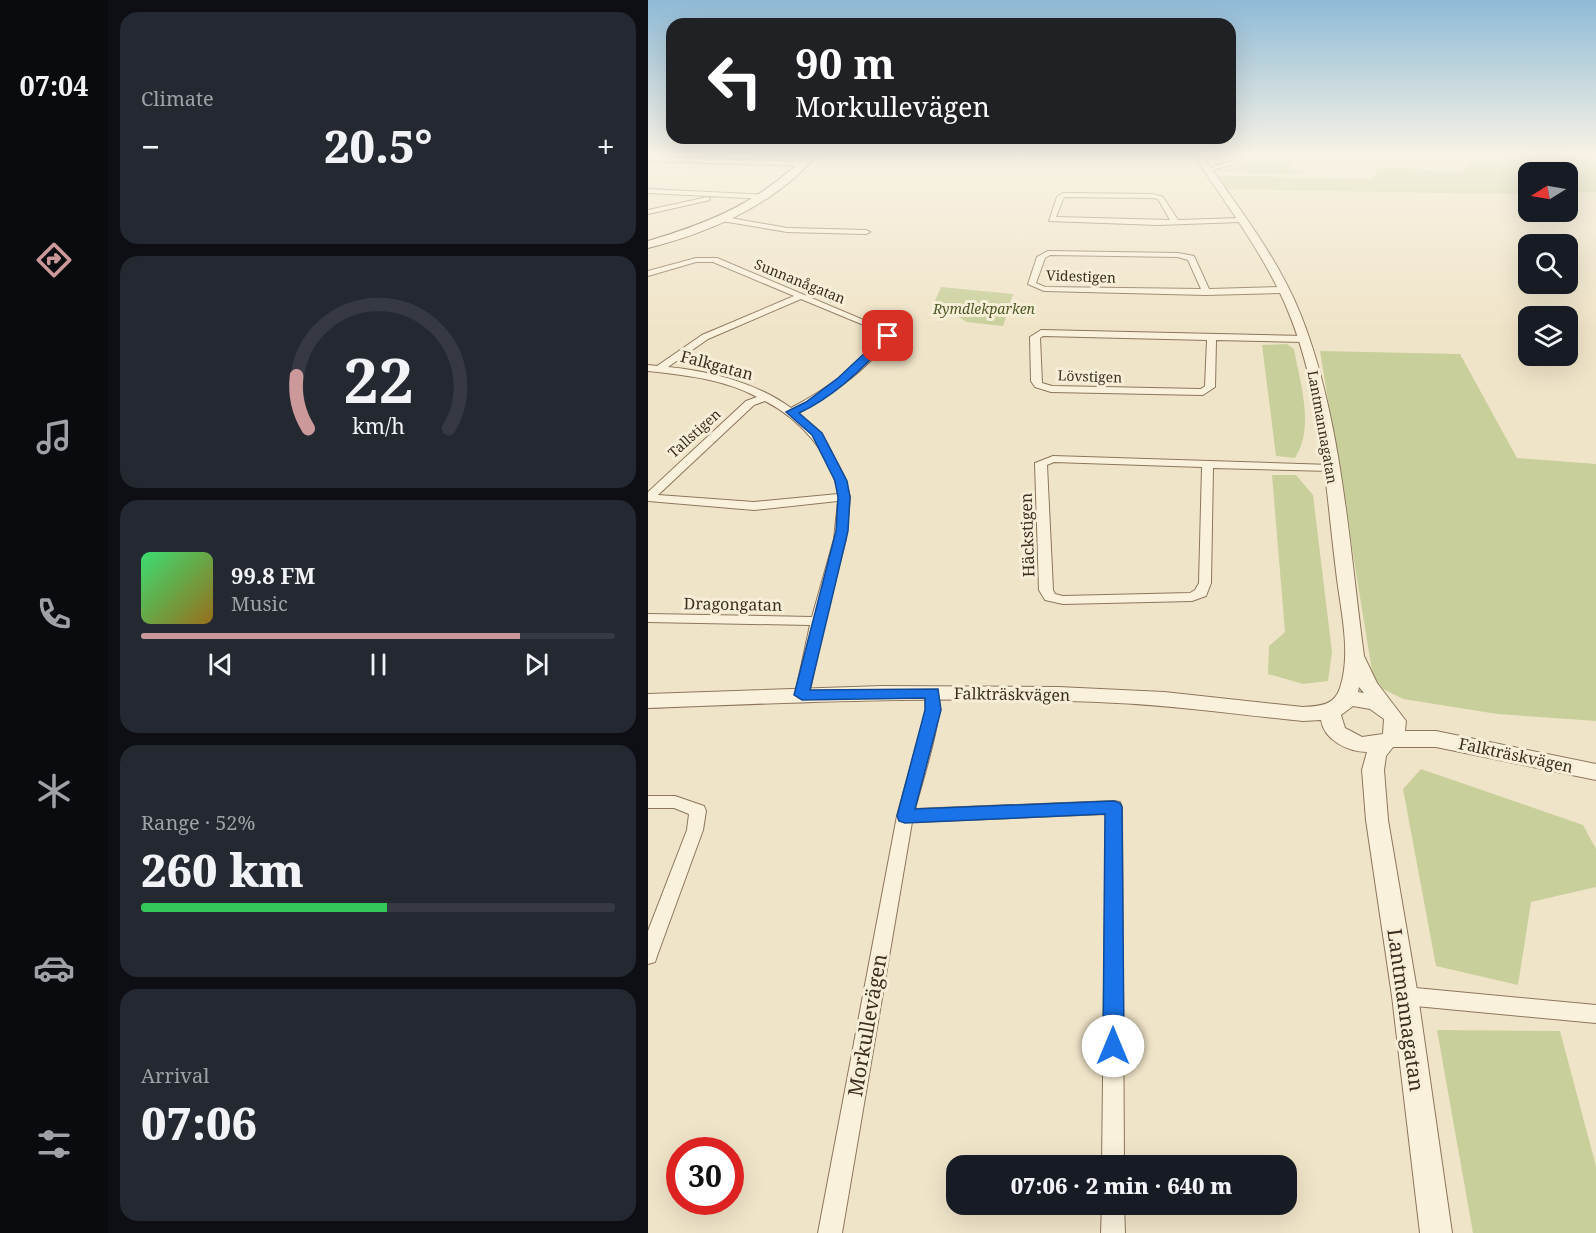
<!DOCTYPE html>
<html lang="en">
<head>
<meta charset="utf-8">
<style>
  body { margin:0; font-family:"Noto Serif",serif; background:#242831; color:#f1f3f6; height:100vh; display:flex; flex-direction:column; font-size:22px; white-space:nowrap }
  * { box-sizing:border-box; margin:0 }
  p { font-size:20px; color:#9ea1a6 }
  .icon { flex:none; width:33px; height:33px; fill:none; stroke:currentColor; stroke-width:2; stroke-linecap:round; stroke-linejoin:round }
  .map { position:relative; flex:1; overflow:hidden }
  .sheet { display:flex; flex-direction:column; gap:12px; padding:12px; background:#0d0f14; width:540px }
  .sheet>* { flex:none }
  .top-card { position:absolute; left:18px; top:18px; width:570px; height:126px; border-radius:18px; box-shadow:0 6px 24px #0002; background:#202124; color:#fff; overflow:hidden }
  .needle { width:39px; rotate:259deg }
  .controls { position:absolute; left:870px; top:162px; display:grid; gap:12px }
  .controls a { display:grid; place-items:center; width:60px; height:60px; border-radius:12px; background:#171b24; box-shadow:0 6px 24px #0002; font-size:30px }
  .speed { position:absolute; left:18px; top:1137px; display:flex; gap:12px; font-size:30px; font-weight:700; text-align:center }
  .speed>* { display:grid; place-content:center; width:78px; height:78px; border-radius:50%; background:#171b24; box-shadow:0 6px 24px #0002; line-height:1 }
  .speed .limit { border:9px solid #d22; background:#fff; color:#111 }
  .pin { position:absolute; display:grid; place-items:center; width:51px; height:51px; color:#fff; margin:-26px; border-radius:12px; box-shadow:0 3px 9px #0006 }
  .me { position:absolute; width:66px; margin:-33px; rotate:0deg; stroke-linejoin:round; filter:drop-shadow(0 0 4px #0008) }
  .turn { display:flex; align-items:center; gap:21px; height:126px; padding:0 30px; font-size:27px }
  .turn .icon { width:78px; height:78px; stroke-width:2.5 }
  .turn b { display:block; font-size:42px; line-height:51px }
  .big { font-size:45px; font-weight:800; line-height:1.1 }
  .sheet .card { flex:1; display:flex; flex-direction:column; justify-content:center; gap:9px; min-width:0; padding:0 21px; border-radius:18px; background:#242831 }
  .sheet .dial { align-items:center; gap:0 }
  .dial svg { height:156px; overflow:visible; fill:none; stroke:#363941; stroke-width:7; stroke-linecap:round; text-anchor:middle }
  .dial text { fill:#f1f3f6; stroke:none }
  .song { display:flex; align-items:center; gap:18px }
  .cover { width:72px; height:72px; border-radius:9px; background:linear-gradient(135deg,hsl(140 70% 55%),hsl(40 70% 35%)) }
  .played { height:6px; border-radius:3px; background:linear-gradient(90deg,#cc999b 80%,#363941 80%) }
  .keys { display:flex; justify-content:space-around; direction:ltr }
  .heat { display:flex; justify-content:space-between; align-items:center; font-size:33px; direction:ltr }
  .charge { height:9px; border-radius:4px; background:linear-gradient(90deg,#34c759 52%,#363941 0) }
  .trip { position:absolute; left:298px; top:1155px; width:351px; height:60px; border-radius:18px; background:#171b24; box-shadow:0 6px 24px #0002; font-weight:800; line-height:60px; text-align:center }
  main { display:flex; flex:1; min-height:0 }
  .tabs { display:flex; flex-direction:column; width:108px; justify-content:space-around; align-items:center; background:#090b0e; color:#9ea1a6 }
  .tabs .icon { width:42px; height:42px }
  .tabs .on { color:#cc999b }
  .tabs b { font-size:27px; color:#f1f3f6 }
  .map>svg:first-child { display:block }
  .green { fill:#c9cf9b }
  .lines { fill:none; stroke-linecap:round; stroke-linejoin:round }
  .minor-casing { stroke:#8d765c; stroke-width:2 }
  .tertiary-casing { stroke:#8d765c; stroke-width:2 }
  .secondary-casing { stroke:#6f573f; stroke-width:2 }
  .minor { fill:#faf1dc; fill-rule:evenodd }
  .tertiary { fill:#faf1dc; fill-rule:evenodd }
  .secondary { fill:#faf1dc; fill-rule:evenodd }
  .route { fill:#1a73e8; stroke:#114b97; stroke-width:1.5 }
  .labels { text-anchor:middle; dominant-baseline:central; stroke-width:6; stroke-linejoin:round; paint-order:stroke }
  .far-street-label { font-size:14px; fill:#3d2e20; stroke:#f7eed8 }
  .far-park-label { font-size:14px; font-style:italic; fill:#4d5a26; stroke:#f7eed8 }
  .street-label { font-size:16px; fill:#3d2e20; stroke:#f7eed8 }
  .near-street-label { font-size:20px; fill:#3d2e20; stroke:#f7eed8 }
</style>
</head>
<body>
<main>
<nav class="tabs">
<b>07:04</b>
<svg class="icon on" aria-label="directions" viewBox="0 0 24 24"><path d="M12 3l9 9-9 9-9-9zM9 14v-3h6M13 9l2 2-2 2"/></svg>
<svg class="icon" aria-label="music" viewBox="0 0 24 24"><path d="M9 18V5l10-2v13"/><circle cx="6" cy="18" r="3"/><circle cx="16" cy="16" r="3"/></svg>
<svg class="icon" aria-label="phone" viewBox="0 0 24 24"><path d="M5 4h4l2 5-3 2q2 4 5 5l2-3 5 2v4C11 20 4 13 5 4z"/></svg>
<svg class="icon" aria-label="climate" viewBox="0 0 24 24"><path d="M12 3v18M4 7l16 10M4 17L20 7"/></svg>
<svg class="icon" aria-label="car" viewBox="0 0 24 24"><path d="M5 17H2v-5l4-1 3-4h7l3 4 3 1v5h-3M9 17h6M6 11h13"/><circle cx="7" cy="17" r="2"/><circle cx="17" cy="17" r="2"/></svg>
<svg class="icon" aria-label="filters" viewBox="0 0 24 24"><path d="M4 7h16M4 17h16"/><circle cx="9" cy="7" r="2"/><circle cx="15" cy="17" r="2"/></svg>
</nav>
<section class="sheet">
<div class="card"><p>Climate</p>
<div class="heat"><a>−</a><b class="big">20.5°</b><a>+</a></div>
</div>
<div class="card dial"><svg viewBox="0 0 100 80">
<path d="M14 69A42 42 0 1 1 86 69"/>
<path d="M14 69A42 42 0 0 1 8 42" stroke="#cc999b"/>
<text x="50" y="56" font-size="32" font-weight="700">22</text>
<text x="50" y="72" font-size="11">km/h</text>
</svg></div>
<div class="card">
<div class="song"><i class="cover"></i><div><b>99.8 FM</b><p>Music</p></div></div>
<div class="played"></div>
<div class="keys"><svg class="icon" aria-label="previous" viewBox="0 0 24 24"><path d="M18 5L8 12l10 7zM5 5v14"/></svg><svg class="icon" aria-label="pause" viewBox="0 0 24 24"><path d="M8 5v14M16 5v14"/></svg><svg class="icon" aria-label="next" viewBox="0 0 24 24"><path d="M6 5l10 7-10 7zM19 5v14"/></svg></div>
</div>
<div class="card"><p>Range · 52%</p><b class="big">260 km</b><div class="charge"></div></div>
<div class="card"><p>Arrival</p><b class="big">07:06</b></div>
</section>
<div class="map">
<svg width="948" height="1233" viewBox="0 0 948 1233">
  <rect width="100%" height="100%" fill="#f0e4c8"/>
  <path class="green" d="M598 155 647 158 641 169 655 170 656 174 569 172 595 163Z
    M814 155H948V192L920 193V172H880V194H840L579 189 571 176 725 179 731 167 815 172 826 158Z
    M293 287 365 294 355 326 319 322 286 303Z
    M639 344 646 349C652 383 667 427 647 458L628 456 614 345Z
    M672 351 812 354 869 458 948 464V721L849 714 755 699 735 689 725 677Z
    M624 475H648L665 495 684 652 680 681 655 684 620 674 621 646 637 632Z
    M773 769 935 825 948 849V887L883 902 870 985 788 966 755 789Z
    M789 1030 912 1031 948 1166V1233H825Z"/>
  <g class="lines">
    <g class="minor-casing">
      <path id="minor" d="M587 155H593L588 163 559 172 556 170 584 161Z
        M0 157 158 162 161 164 158 166 0 161Z
        M0 189 119 195 122 197 119 199 0 193Z
        M415 193 504 194 515 197 530 220 592 218 596 220 592 222 510 225 401 221 409 197ZM416 197 504 198 510 199 522 220 408 217Z
        M60 197 62 200 0 214V210Z
        M77 217 139 228 218 230 222 232 218 234 139 232 74 221 73 219Z
        M400 251 530 253 546 256 561 289 636 287 640 290 636 293 558 295 396 291 380 284 389 257ZM402 255 530 257 540 260 553 289 397 287 388 283 397 258Z
        M48 258H69L244 332C229 364 181 396 150 413L177 440 196 476 202 497 198 539 175 628 161 695 159 699H149L147 695 162 625 0 622V614L164 617 186 539 190 501 106 510 0 501V492L98 401 109 397C76 379 36 375 0 371V365L9 366 54 335 146 296 65 262H48L0 276V271ZM153 299 235 333C221 362 171 393 143 408 109 383 62 371 20 367L60 339ZM117 401C152 419 184 454 190 494L106 502 10 495 106 405Z
        M393 330 656 336 661 339 656 342 568 340 567 387 555 395 403 392 387 387 383 381 382 337ZM395 336 559 340 557 386 553 389 404 386 394 383 392 338Z
        M405 456 683 465 689 468 683 471 565 468 563 583 558 596 544 601 415 604 397 600 391 590 387 463ZM406 462 554 467 551 583 547 590 542 593 415 596 407 594 405 590 399 465Z
        M284 688 289 689C299 708 273 785 267 809L466 801 472 802 474 807 476 1166H454L458 814 264 822 194 1233H170L249 816 278 710 277 693 279 689Z
        M0 796H27L56 806 58 811 55 830 9 956 7 962 0 964V931L39 830 41 814 26 808H0Z
        M757 987 948 1005V1023L757 1005 750 1002 747 996 750 990Z
        M454 1204H476L477 1233H453Z"/>
    </g>
    <g class="tertiary-casing">
      <path id="tertiary" d="M546 155H554C589 206 629 256 652 313 694 417 701 545 716 656L729 683 758 721 757 731H788L948 764V780L788 747H745L738 756 736 770 740 820 770 996 804 1233H772L744 996 718 820 714 770 719 752C700 752 676 740 673 720L655 721C593 715 531 706 469 703 313 695 156 702 0 708V694L234 686 410 687 516 692 655 707C671 706 686 706 692 688 704 652 692 608 688 571 677 484 674 393 640 311 617 255 579 206 546 155ZM711 687 716 693 710 692ZM705 706 722 709 736 719 735 734 714 737 697 728 693 715Z"/>
    </g>
    <g class="secondary-casing">
      <path id="secondary" d="M159 155H169C126 205 63 232 0 248V241C64 222 111 202 159 155Z"/>
    </g>
    <use href="#minor" class="minor"/>
    <use href="#tertiary" class="tertiary"/>
    <use href="#secondary" class="secondary"/>
  </g>
  <linearGradient id="sky" x2="0" y2="1"><stop stop-color="#8fbad6"/><stop offset="0.47" stop-color="#f8f3e6"/><stop offset="1" stop-color="#f8f3e6" stop-opacity="0"/></linearGradient>
  <rect width="948" height="328" fill="url(#sky)"/>
  <path class="route" d="M236 335 244 336C219 365 186 397 151 413L174 433 199 481 202 497 200 531 162 690 290 689 293 710 267 809 466 801 472 803 474 807 476 1046 473 1053 465 1056 458 1053 455 1046 457 814 257 823 251 821 249 816 277 710V698L154 700 146 695 188 531 190 497 187 481 164 435 138 412 158 402 190 378Z"/>
  <g class="labels">
    <g class="far-street-label">
      <text transform="translate(433 276) rotate(2)">Videstigen</text>
      <text transform="translate(152 281) rotate(22)">Sunnanågatan</text>
      <text transform="translate(442 376) rotate(2)">Lövstigen</text>
      <text transform="translate(675 427) rotate(80)">Lantmannagatan</text>
      <text transform="translate(46 433) rotate(-42)">Tallstigen</text>
    </g>
    <g class="far-park-label">
      <text x="336" y="308">Rymdlekparken</text>
    </g>
    <g class="street-label">
      <text transform="translate(69 365) rotate(15)">Falkgatan</text>
      <text transform="translate(379 535) rotate(-92)">Häckstigen</text>
      <text transform="translate(85 604) rotate(1)">Dragongatan</text>
      <text transform="translate(364 694) rotate(1)">Falkträskvägen</text>
      <text transform="translate(868 755) rotate(12)">Falkträskvägen</text>
    </g>
    <g class="near-street-label">
      <text transform="translate(758 1010) rotate(82)">Lantmannagatan</text>
      <text transform="translate(219 1025) rotate(-80)">Morkullevägen</text>
    </g>
  </g>
</svg>
<div class="controls">
<a><svg class="needle" viewBox="-14 -14 28 28"><path d="M0-13l5 13h-10z" fill="#e53935"/><path d="M0 13l5-13h-10z" fill="#9ea1a6"/></svg></a>
<a><svg class="icon" aria-label="search" viewBox="0 0 24 24"><circle cx="10" cy="10" r="6"/><path d="M15 15l6 6"/></svg></a>
<a><svg class="icon" aria-label="layers" viewBox="0 0 24 24"><path d="M12 4l9 5-9 5-9-5zM3 14l9 5 9-5"/></svg></a>
</div>
<div class="speed"><div class="limit">30</div></div>
<div class="pin" style="left:240px;top:336px;background:#d93025"><svg class="icon" aria-label="arrive" viewBox="0 0 24 24"><path d="M6 21V4h12l-3 4 3 4H6"/></svg></div>
<svg class="me" style="left:465px;top:1046px" viewBox="-20 -20 40 40"><circle r="19" fill="#fff"/><path d="M0-13L10 11 0 6-10 11z" fill="#1a73e8"/></svg>
<div class="trip">07:06 · 2 min · 640 m</div>
<div class="top-card">
<div class="turn"><svg class="icon" aria-label="left" viewBox="0 0 24 24"><path d="M17 20v-9H6M10 6l-5 5 5 5"/></svg><div><b>90 m</b>Morkullevägen</div></div>
</div>
</div>
</main>
</body>
</html>
